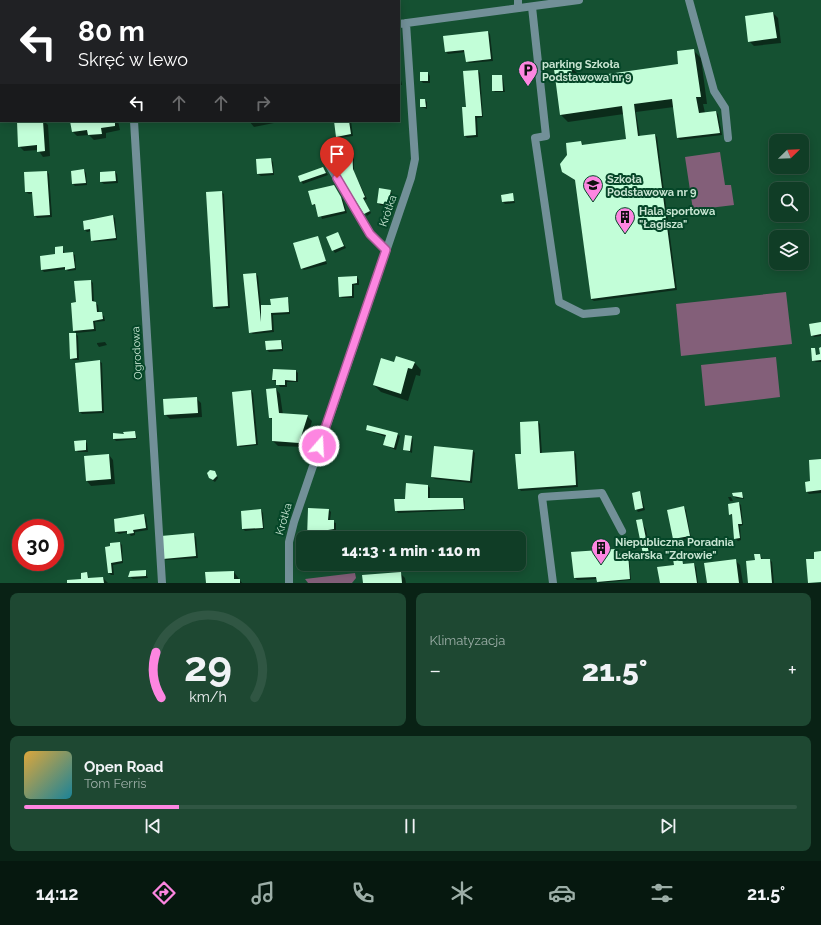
<!DOCTYPE html>
<html lang="pl">
<head>
<meta charset="utf-8">
<style>
  body { margin:0; font-family:Raleway,sans-serif; background:#1e4832; color:#f1f3f6; height:100vh; display:flex; flex-direction:column; font-size:15px; white-space:nowrap }
  * { box-sizing:border-box; margin:0 }
  p { font-size:13px; color:#9caea7 }
  .icon { flex:none; width:22px; height:22px; fill:none; stroke:currentColor; stroke-width:2; stroke-linecap:round; stroke-linejoin:round }
  .map { position:relative; height:583px; overflow:hidden }
  .panel { display:flex; flex-direction:column; gap:10px; padding:10px; background:#092215; flex:1 }
  .panel>* { flex:none }
  .hud { position:absolute; left:0px; top:0px; width:400px; height:122px; box-shadow:0 2px 10px #0003,0 0 0 1px #305643; background:#202124; color:#fff; overflow:hidden }
  .needle { width:26px; rotate:67deg }
  .fabs { position:absolute; left:769px; top:134px; display:grid; gap:8px }
  .fabs a { display:grid; place-items:center; width:40px; height:40px; border-radius:8px; background:#103d26; box-shadow:0 2px 10px #0003,0 0 0 1px #305643; font-size:20px }
  .speed { position:absolute; left:12px; top:519px; display:flex; gap:8px; font-size:20px; font-weight:700; text-align:center }
  .speed>* { display:grid; place-content:center; width:52px; height:52px; border-radius:50%; background:#103d26; box-shadow:0 2px 10px #0003,0 0 0 1px #305643; line-height:1 }
  .speed .limit { border:6px solid #d22; background:#fff; color:#111 }
  .pin { position:absolute; display:grid; place-items:center; width:34px; height:34px; color:#fff; margin:-41px -17px; border-radius:50% 50% 50% 0; rotate:-45deg; box-shadow:0 0 4px #0007 }
  .pin .icon { rotate:45deg }
  .me { position:absolute; width:44px; margin:-22px; rotate:19deg; stroke-linejoin:round; filter:drop-shadow(0 0 3px #0008) }
  .turn { display:flex; align-items:center; gap:14px; height:84px; padding:0 12px; font-size:18px }
  .turn .icon { width:52px; height:52px; stroke-width:2.5 }
  .turn b { display:block; font-size:28px; line-height:34px }
  .lanes { display:flex; align-items:center; height:38px; padding:0 12px; background:#0003; justify-content:center; gap:20px; direction:ltr }
  .lanes .off { opacity:.35 }
  .big { font-size:30px; font-weight:800; line-height:1.1 }
  .panel .card { flex:1; display:flex; flex-direction:column; justify-content:center; gap:6px; min-width:0; padding:0 14px; border-radius:8px; background:#1e4832 }
  .panel .dial { align-items:center; gap:0 }
  .dial svg { height:104px; overflow:visible; fill:none; stroke:#305643; stroke-width:7; stroke-linecap:round; text-anchor:middle }
  .dial text { fill:#f1f3f6; stroke:none }
  .song { display:flex; align-items:center; gap:12px }
  .cover { width:48px; height:48px; border-radius:6px; background:linear-gradient(135deg,hsl(40 70% 55%),hsl(190 70% 35%)) }
  .played { height:4px; border-radius:2px; background:linear-gradient(90deg,#fd86e1 20%,#305643 20%) }
  .keys { display:flex; justify-content:space-around; direction:ltr }
  .heat { display:flex; justify-content:space-between; align-items:center; font-size:22px; direction:ltr }
  .panel .tiles { flex:1; display:grid; gap:10px; grid-template-columns:1fr 1fr }
  .card:last-child { grid-column:span 2 }
  .trip { position:absolute; left:296px; top:531px; width:230px; height:40px; border-radius:8px; background:#103d26; box-shadow:0 2px 10px #0003,0 0 0 1px #305643; font-weight:800; line-height:40px; text-align:center }
  .tab-bar { display:flex; height:64px; justify-content:space-around; align-items:center; background:#06180f; color:#9caea7 }
  .tab-bar .icon { width:28px; height:28px }
  .tab-bar .active { color:#fd86e1 }
  .tab-bar b { font-size:18px; color:#f1f3f6 }
  .map>svg:first-child { display:block }
  .green { fill:#835f79 }
  .shadow { fill:#0007 }
  .building { fill:#c2fed8 }
  .lines { fill:none; stroke-linecap:round; stroke-linejoin:round }
  .service { stroke:#729098; stroke-width:8 }
  .minor { stroke:#729098; stroke-width:8 }
  .route-casing { stroke:#a45792; stroke-width:10 }
  .route { stroke:#fd86e1; stroke-width:7 }
  .labels { text-anchor:middle; dominant-baseline:central; stroke-width:4; stroke-linejoin:round; paint-order:stroke }
  .poi-label { font-size:11px; font-weight:bold; fill:#c8e5d2; stroke:#054628; text-anchor:start }
  .street-label { font-size:11px; fill:#c8e5d2; stroke:#054628 }
</style>
</head>
<body>
<div class="map">
<svg width="821" height="583" viewBox="0 0 821 583">
  <rect width="100%" height="100%" fill="#155132"/>
  <path class="green" d="M720 152 725 185H731L734 205 693 210 685 157Z
    M786 292 792 344 681 356 676 304Z
    M776 357 780 397 705 406 701 365Z
    M355 573 356 578 352 583H308L305 579Z"/>
  <path class="shadow" d="M228 0H262V1H228Z
    M285 0H310V1H286Z
    M368 0H393L394 1H369Z
    M1 10V43H0V11Z
    M773 13 778 18 781 43 754 46 749 41Z
    M488 32 490 34 493 61 469 63 467 61 466 52 448 54 446 52Z
    M693 50 701 58 707 104H703L705 113 716 112 718 114 722 135 680 140 678 138 674 107 636 112 640 137 655 135 657 137 677 290 594 301 591 299 576 181 565 174 581 142 583 146 627 140 624 114 568 122 561 115 571 67 578 74 579 79 679 65Z
    M399 71 402 85H399Z
    M478 71 480 73 483 117 477 118 478 137 467 138 465 136 467 108Z
    M428 73 430 76V83H423L421 81Z
    M501 76 503 78 505 92H495L493 90Z
    M425 100 427 102V109L421 107Z
    M26 121H44L48 125 50 156 43 157 38 150 24 151 19 146Z
    M71 121H118L120 130 106 133V138L94 140 89 135 77 136 73 132Z
    M249 121H278L279 122 254 127Z
    M335 121H351L353 136 339 138 337 136Z
    M352 150 354 152V172L367 199 364 200 371 213 367 216 334 164Z
    M257 160H271L273 162 274 175 261 176 258 174Z
    M323 168 328 175 303 184 301 181Z
    M84 170 86 173 87 185 75 186 72 183Z
    M47 172 49 174 52 217 37 218 35 216 33 193 29 194 26 192Z
    M115 172 117 174 118 183 104 184 101 182Z
    M334 186 343 200 347 213 322 219 317 206 313 205Z
    M390 191 392 193 390 207 380 205 378 202Z
    M221 192 224 194 230 308 216 309 214 306Z
    M512 194 515 203 505 204 503 202Z
    M113 216 115 218 117 240 94 242 92 240 91 231 87 232 85 230 90 219Z
    M338 233 346 248 335 253 333 250Z
    M318 237 327 264 304 270 301 268Z
    M62 247 65 254 72 253 75 255 76 270 68 271 66 269 44 272 42 270Z
    M256 274 258 276 261 306H272L287 299 289 301 290 314 273 315 274 332 253 334 250 332Z
    M357 277 359 280V285H354V298H342L340 296Z
    M91 281 93 283 94 302 98 305 99 313 104 316 105 321 95 322 96 331 76 333 74 330 77 303Z
    M821 323V336L814 337 812 335Z
    M76 334 78 336 79 360H73L71 358Z
    M281 341 283 343V351L269 352 267 350Z
    M105 342 107 345 99 347 97 344V343Z
    M814 349 817 356 821 355V362H816L813 360Z
    M99 361 102 363 104 413 82 414 80 412Z
    M414 362 421 370 420 376 416 375 408 401 381 392 374 385 395 363Z
    M296 371 298 373V382H287V387H280L277 382 273 380Z
    M276 389 280 394 283 415 307 416 312 421 304 447 278 446 273 441V421L270 417Z
    M251 391 253 393 258 445 240 447 238 445Z
    M196 398 201 403 202 417 170 419 165 414Z
    M538 422 540 424 542 454 574 452 576 454 578 487 521 491 519 488 522 455Z
    M367 430 397 434 400 436 396 450 384 445 386 437Z
    M135 432 137 439 116 441 114 439Z
    M411 437 413 439 412 453 404 449Z
    M85 441 87 443 88 452H78L76 450Z
    M473 451 475 453 472 483 435 479 432 477Z
    M109 455 113 460 115 484 91 486 87 481 85 457Z
    M821 461V493L809 494 807 492Z
    M215 472 218 478 215 482 209 478Z
    M428 486 430 488V499H463L465 501V510L398 513 396 510 406 500Z
    M639 492 641 494 645 510 638 512 636 509Z
    M742 493 744 499 736 498 734 496Z
    M728 497H731L733 501H730Z
    M739 503 741 505 743 525 740 526 741 540 738 541 735 538 733 516 730 514Z
    M684 507 686 510 691 538 676 540 674 538Z
    M261 510 263 513 264 529 245 531 243 529Z
    M329 510 331 512 330 521 336 523V531H330V538H308Z
    M144 515 146 517 148 530 135 532V535L131 536 128 532 119 534 116 532Z
    M641 520 646 530 652 560 647 561 645 559Z
    M194 535 196 537 198 558 166 560 164 558Z
    M120 543 122 545 123 563 113 565 114 575H111L109 573 106 547Z
    M615 550 617 554H627L629 556 631 580 599 583 597 579 577 580 575 578Z
    M760 555 763 560H770L772 562 774 583H749Z
    M681 560 684 565 694 564 696 567 698 583H661Z
    M735 560 740 565 743 583H708Z
    M145 571 148 578 133 579 129 576Z
    M234 572 242 583H207Z
    M87 573 89 579 103 578 108 583H68L82 580Z
    M400 573 405 578 406 583H364Z"/>
  <path class="building" d="M773 12 777 38 748 42 745 16Z
    M488 31 491 59 466 62 464 50 445 52 443 36Z
    M694 49 701 97H696L699 113 716 111 720 133 677 138 672 99 634 104 638 136 655 134 675 288 591 299 575 180 562 172 560 164 567 155 566 143 581 141 582 145 626 139 622 106 560 115 554 69 571 66 573 79 678 64 677 51Z
    M478 70 482 116H475L476 135 464 136 462 107H466L463 71Z
    M420 72H428V81H420Z
    M492 75H502L503 91H492Z
    M420 99H425L426 107H420Z
    M17 121H43L45 151 37 152V145L18 147Z
    M70 121H115V126L101 128 102 134 88 135 87 130 72 132Z
    M334 121H349L351 134 336 137Z
    M352 149 353 169 365 197 363 198 370 211 364 214 333 165 332 153Z
    M271 158 273 173 257 174 256 159Z
    M323 167 326 173 300 182 298 176Z
    M84 169 86 183 72 184 71 171Z
    M47 171 50 215 34 216 32 192H25L24 172Z
    M115 171 116 181 100 182V172Z
    M334 185 341 197 345 211 318 217 315 204 312 205 308 191Z
    M379 188 391 190 388 205 377 203Z
    M222 191 228 306 213 307 206 192Z
    M513 193 514 201 502 202 501 195Z
    M113 215 116 238 91 241 90 229 84 230 83 221Z
    M338 232 344 246 332 251 326 237Z
    M318 236 326 261 301 269 293 243Z
    M63 246V253L73 252 75 268 65 270V267L41 270 40 256 55 254V247Z
    M256 273 261 322V305H271L270 299 288 297 289 312 271 313 272 330 249 333 243 274Z
    M357 276V283L352 284V296L339 297 338 277Z
    M91 280 92 301 96 302 97 312H102L103 319 93 321 94 329 73 331 71 303 76 302 74 281Z
    M821 322V334L811 336 809 324Z
    M69 333H76L77 358 70 359Z
    M281 340 282 349 266 350 265 341Z
    M821 347V360L812 361 811 348H815L816 355 820 354 819 348Z
    M396 356 415 362 412 369 408 368 401 394 373 385 381 358 394 362Z
    M100 360 102 411 79 412 75 363Z
    M273 369 296 370V381L285 380V385H276V380H272Z
    M276 388 279 413 308 415 299 443 272 441V418H269L266 389Z
    M251 390 256 444 237 446 232 392Z
    M197 397 198 413 164 415 163 399Z
    M538 421 540 453 574 451 576 485 518 489 515 454H521L520 422Z
    M367 425 398 433 394 448 383 445 386 435 366 430Z
    M135 431 136 438 113 439V433L124 434 123 432Z
    M405 435 412 436 410 451 403 450Z
    M86 440V450L75 451 74 441Z
    M434 446 473 450 470 481 431 477Z
    M109 454 111 479 86 481 84 456Z
    M821 459V490L806 492 805 482 810 481 809 460Z
    M210 470 215 471 217 476 213 480 209 478 207 473Z
    M406 483 428 485V498H463L464 509 395 511 394 499H405Z
    M640 491 643 508 635 510 632 493Z
    M742 492 743 498 733 496 732 493Z
    M739 502 742 524H738L740 538 734 539 732 514 729 515 728 504Z
    M684 506 690 536 673 539 667 510Z
    M308 508 329 509 328 520H334V529L328 530V538H307Z
    M261 509 263 528 242 529 241 511Z
    M144 514 146 528 133 530 134 533 127 534V531L115 532 114 519Z
    M642 519 650 558 644 559 636 520Z
    M194 533 196 556 163 559 161 536Z
    M120 542 122 561 111 563 112 573H108L105 547 110 546V543Z
    M615 549 616 554 628 553 630 579 597 582 596 577 574 578 571 552Z
    M821 551V582L808 583 806 559H814V552Z
    M754 554H760L761 559H770L772 583H748L746 561 755 560Z
    M682 558 683 564 694 563 697 583H660L657 567 674 565 673 559Z
    M736 559 739 583H707L704 563Z
    M146 570V576L128 577 130 571Z
    M234 571V579H240V583H206L205 572Z
    M87 572 88 578 103 577 104 583H67V580L81 579V573Z
    M401 572 402 583H363L362 575Z"/>
  <g class="lines">
    <path class="service" d="M267 0V1
      M689 0 714 91 725 108 728 138
      M532 7 546 136 535 138 559 302 583 314 616 311
      M518 8V0
      M329 165 370 234 386 250
      M553 583 542 497 602 493 622 531"/>
    <path class="minor" d="M399 24 579 0
      M0 79H1
      M134 121 162 583
      M289 583V542L294 522 411 178 415 159 406 23"/>
  </g>
  <g class="lines">
    <g class="route-casing">
      <path id="route" d="M319 446 386 250 370 234 337 178"/>
    </g>
    <use href="#route" class="route"/>
  </g>
  <defs>
    <g id="parking-pin" transform="scale(1)"><path d="M0 17L-7.5 6A9.5 9.5 0 1 1 7.5 6Z" fill="#fd86e1" stroke="#054628"/><path d="M-3.5-5.5H1a3.5 3.5 0 0 1 0 7H-1V5.5H-3.5ZM-1-3.4V-.6H.8a1.4 1.4 0 0 0 0-2.8Z" fill="#111"/></g>
    <g id="school-pin" transform="scale(1)"><path d="M0 17L-7.5 6A9.5 9.5 0 1 1 7.5 6Z" fill="#fd86e1" stroke="#054628"/><path d="M0-5L7-2L0 1L-7-2ZM-4 1L0 2.5L4 1V4Q0 6-4 4Z" fill="#111"/></g>
    <g id="building-pin" transform="scale(1)"><path d="M0 17L-7.5 6A9.5 9.5 0 1 1 7.5 6Z" fill="#fd86e1" stroke="#054628"/><path d="M-4-6H4V6H1V3H-1V6H-4ZM-2.5-4.3h1.7v1.8h-1.7ZM.8-4.3h1.7v1.8H.8ZM-2.5-1h1.7V.8h-1.7ZM.8-1h1.7V.8H.8Z" fill="#111"/></g>
  </defs>
  <g fill-rule="evenodd">
    <use href="#parking-pin" x="528" y="70"/>
    <use href="#school-pin" x="593" y="185"/>
    <use href="#building-pin" x="625" y="217"/>
    <use href="#building-pin" x="601" y="548"/>
  </g>
  <g class="labels">
    <g class="poi-label">
      <text x="542" y="64">parking Szkoła<tspan x="542" dy="13">Podstawowa nr 9</tspan></text>
      <text x="607" y="179">Szkoła<tspan x="607" dy="13">Podstawowa nr 9</tspan></text>
      <text x="639" y="211">Hala sportowa<tspan x="639" dy="13">"Łagisza"</tspan></text>
      <text x="615" y="542">Niepubliczna Poradnia<tspan x="615" dy="13">Lekarska "Zdrowie"</tspan></text>
    </g>
    <g class="street-label">
      <text transform="translate(388 211) rotate(-71)">Krótka</text>
      <text transform="translate(137 353) rotate(-93)">Ogrodowa</text>
      <text transform="translate(284 519) rotate(-74)">Krótka</text>
    </g>
  </g>
</svg>
<div class="fabs">
<a><svg class="needle" viewBox="-14 -14 28 28"><path d="M0-13l5 13h-10z" fill="#e53935"/><path d="M0 13l5-13h-10z" fill="#9caea7"/></svg></a>
<a><svg class="icon" aria-label="search" viewBox="0 0 24 24"><circle cx="10" cy="10" r="6"/><path d="M15 15l6 6"/></svg></a>
<a><svg class="icon" aria-label="layers" viewBox="0 0 24 24"><path d="M12 4l9 5-9 5-9-5zM3 14l9 5 9-5"/></svg></a>
</div>
<div class="speed"><div class="limit">30</div></div>
<div class="pin" style="left:337px;top:178px;background:#d93025"><svg class="icon" aria-label="arrive" viewBox="0 0 24 24"><path d="M6 21V4h12l-3 4 3 4H6"/></svg></div>
<svg class="me" style="left:319px;top:446px" viewBox="-20 -20 40 40"><circle r="17" fill="#fd86e1" stroke="#fff" stroke-width="3"/><path d="M0-11L8 9 0 5-8 9z" fill="#fff"/></svg>
<div class="trip">14:13 · 1 min · 110 m</div>
<div class="hud">
<div class="turn"><svg class="icon" aria-label="left" viewBox="0 0 24 24"><path d="M17 20v-9H6M10 6l-5 5 5 5"/></svg><div><b>80 m</b>Skręć w lewo</div></div>
<div class="lanes"><svg class="icon" aria-label="left" viewBox="0 0 24 24"><path d="M17 20v-9H6M10 6l-5 5 5 5"/></svg><svg class="icon off" aria-label="ahead" viewBox="0 0 24 24"><path d="M12 20V5M6 11l6-6 6 6"/></svg><svg class="icon off" aria-label="ahead" viewBox="0 0 24 24"><path d="M12 20V5M6 11l6-6 6 6"/></svg><svg class="icon off" aria-label="right" viewBox="0 0 24 24"><path d="M7 20v-9h11M14 6l5 5-5 5"/></svg></div>
</div>
</div>
<section class="panel">
<div class="tiles">
<div class="card dial"><svg viewBox="0 0 100 80">
<path d="M14 69A42 42 0 1 1 86 69"/>
<path d="M14 69A42 42 0 0 1 10 34" stroke="#fd86e1"/>
<text x="50" y="56" font-size="32" font-weight="700">29</text>
<text x="50" y="72" font-size="11">km/h</text>
</svg></div>
<div class="card"><p>Klimatyzacja</p>
<div class="heat"><a>−</a><b class="big">21.5°</b><a>+</a></div>
</div>
<div class="card">
<div class="song"><i class="cover"></i><div><b>Open Road</b><p>Tom Ferris</p></div></div>
<div class="played"></div>
<div class="keys"><svg class="icon" aria-label="previous" viewBox="0 0 24 24"><path d="M18 5L8 12l10 7zM5 5v14"/></svg><svg class="icon" aria-label="pause" viewBox="0 0 24 24"><path d="M8 5v14M16 5v14"/></svg><svg class="icon" aria-label="next" viewBox="0 0 24 24"><path d="M6 5l10 7-10 7zM19 5v14"/></svg></div>
</div>
</div>
</section>
<nav class="tab-bar">
<b>14:12</b>
<svg class="icon active" aria-label="directions" viewBox="0 0 24 24"><path d="M12 3l9 9-9 9-9-9zM9 14v-3h6M13 9l2 2-2 2"/></svg>
<svg class="icon" aria-label="music" viewBox="0 0 24 24"><path d="M9 18V5l10-2v13"/><circle cx="6" cy="18" r="3"/><circle cx="16" cy="16" r="3"/></svg>
<svg class="icon" aria-label="phone" viewBox="0 0 24 24"><path d="M5 4h4l2 5-3 2q2 4 5 5l2-3 5 2v4C11 20 4 13 5 4z"/></svg>
<svg class="icon" aria-label="climate" viewBox="0 0 24 24"><path d="M12 3v18M4 7l16 10M4 17L20 7"/></svg>
<svg class="icon" aria-label="car" viewBox="0 0 24 24"><path d="M5 17H2v-5l4-1 3-4h7l3 4 3 1v5h-3M9 17h6M6 11h13"/><circle cx="7" cy="17" r="2"/><circle cx="17" cy="17" r="2"/></svg>
<svg class="icon" aria-label="filters" viewBox="0 0 24 24"><path d="M4 7h16M4 17h16"/><circle cx="9" cy="7" r="2"/><circle cx="15" cy="17" r="2"/></svg>
<b>21.5°</b>
</nav>
</body>
</html>
